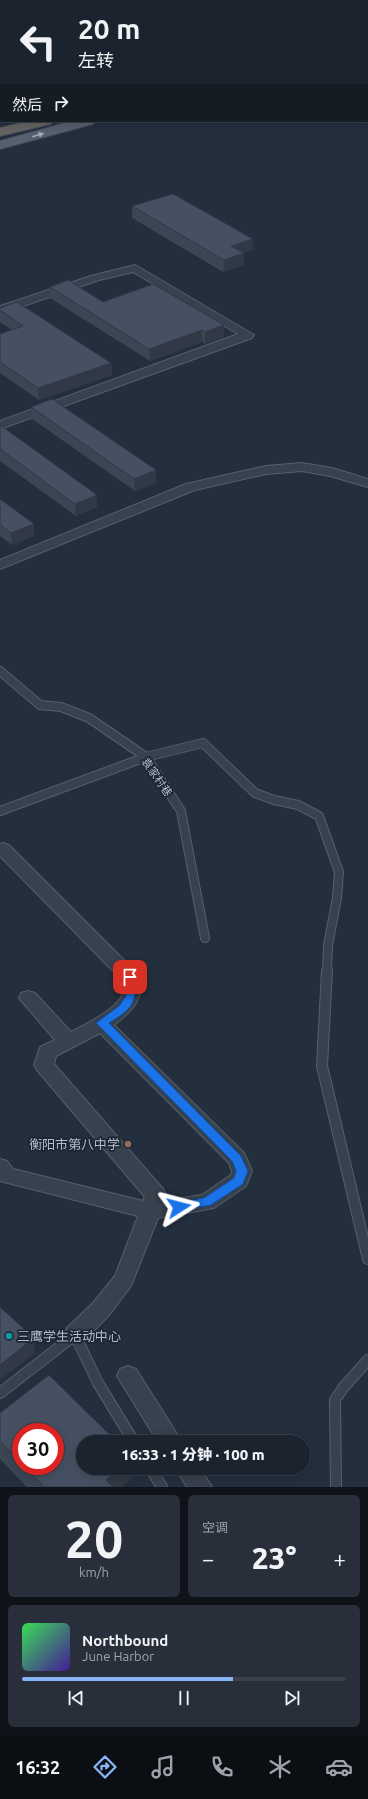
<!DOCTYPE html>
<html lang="zh">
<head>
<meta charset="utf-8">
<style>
  body { margin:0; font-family:Ubuntu,"Noto Sans SC",sans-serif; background:#282f3a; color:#f1f3f6; height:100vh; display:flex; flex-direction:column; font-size:15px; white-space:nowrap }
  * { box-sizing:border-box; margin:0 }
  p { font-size:13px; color:#a0a4aa }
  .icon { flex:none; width:22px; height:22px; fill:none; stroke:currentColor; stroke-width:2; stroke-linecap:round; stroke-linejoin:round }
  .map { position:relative; height:1487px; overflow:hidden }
  .side { display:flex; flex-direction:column; gap:8px; padding:8px; background:#0f1319; flex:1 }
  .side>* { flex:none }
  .top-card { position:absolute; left:0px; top:0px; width:368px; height:122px; box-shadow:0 2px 10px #0003,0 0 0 1px #39404a; background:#1b232e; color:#f1f3f6; overflow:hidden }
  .speed { position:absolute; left:12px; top:1423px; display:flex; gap:8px; font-size:20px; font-weight:700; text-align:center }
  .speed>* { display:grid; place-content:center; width:52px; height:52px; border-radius:50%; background:#1b232e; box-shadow:0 2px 10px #0003,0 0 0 1px #39404a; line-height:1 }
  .speed .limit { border:6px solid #d22; background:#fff; color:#111 }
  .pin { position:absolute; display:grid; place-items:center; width:34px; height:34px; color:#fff; margin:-17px; border-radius:8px; box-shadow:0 2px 6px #0006 }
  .me { position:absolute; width:44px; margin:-22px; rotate:81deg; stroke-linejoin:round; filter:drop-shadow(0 0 3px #0008) }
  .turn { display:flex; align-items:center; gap:14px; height:84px; padding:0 12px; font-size:18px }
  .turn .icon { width:52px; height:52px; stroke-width:2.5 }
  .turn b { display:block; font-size:28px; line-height:34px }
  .then { display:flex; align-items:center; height:38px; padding:0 12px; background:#0003; gap:8px; font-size:15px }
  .big { font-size:30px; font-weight:800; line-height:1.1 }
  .side .card { flex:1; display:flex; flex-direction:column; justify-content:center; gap:6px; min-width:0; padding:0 14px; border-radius:6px; background:#282f3a }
  .side .dial { align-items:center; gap:0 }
  .dial b { font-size:52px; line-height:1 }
  .song { display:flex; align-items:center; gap:12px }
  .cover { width:48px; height:48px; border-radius:6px; background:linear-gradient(135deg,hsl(130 70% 55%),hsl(260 70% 35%)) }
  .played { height:4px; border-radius:2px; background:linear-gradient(90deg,#8ab4f8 65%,#39404a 65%) }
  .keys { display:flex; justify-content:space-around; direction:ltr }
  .heat { display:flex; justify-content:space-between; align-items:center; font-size:22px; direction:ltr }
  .side .tiles { flex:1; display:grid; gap:8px; grid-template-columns:1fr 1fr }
  .card:last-child { grid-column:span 2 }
  .trip { position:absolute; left:76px; top:1435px; width:234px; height:40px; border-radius:20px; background:#1b232e; box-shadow:0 2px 10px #0003,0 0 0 1px #39404a; font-weight:800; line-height:40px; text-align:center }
  .menu { display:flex; height:64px; justify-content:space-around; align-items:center; background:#0b0e12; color:#a0a4aa }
  .menu .icon { width:28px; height:28px }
  .menu .selected { color:#8ab4f8 }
  .menu b { font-size:18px; color:#f1f3f6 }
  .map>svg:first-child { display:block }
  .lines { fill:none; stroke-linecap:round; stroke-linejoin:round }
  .service-far1-casing { stroke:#565f6c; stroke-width:10 }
  .service-casing { stroke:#565f6c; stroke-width:12 }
  .minor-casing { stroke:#565f6c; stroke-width:2 }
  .primary-casing { stroke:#414a57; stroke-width:2 }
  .trunk-casing { stroke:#434c59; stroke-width:2 }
  .service-far1 { stroke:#38414e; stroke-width:8 }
  .service { stroke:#38414e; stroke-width:10 }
  .minor { fill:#38414e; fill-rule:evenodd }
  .primary { fill:#56606e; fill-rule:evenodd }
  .trunk { fill:#656462; fill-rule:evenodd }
  .wall { fill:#3b4654; fill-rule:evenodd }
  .shaded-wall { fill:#303945 }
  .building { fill:#455162; stroke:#303945 }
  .oneway { fill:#a1aab7 }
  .route { fill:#1a73e8; stroke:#114b97 }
  .education-dot { fill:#8d6e63; stroke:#1d2633; stroke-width:1.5 }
  .culture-dot { fill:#0f9aa8; stroke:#1d2633; stroke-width:1.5 }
  .labels { text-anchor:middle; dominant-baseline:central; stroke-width:3.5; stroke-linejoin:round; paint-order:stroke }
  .street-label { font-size:11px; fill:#b4bcc9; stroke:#1d2633 }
  .near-poi-label { font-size:13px; fill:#b4bcc9; stroke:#1d2633; text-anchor:end }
</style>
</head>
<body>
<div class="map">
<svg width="368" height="1487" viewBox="0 0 368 1487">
  <rect width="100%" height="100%" fill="#242f3e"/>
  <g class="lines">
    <g class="service-far1-casing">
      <path id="service-far1" d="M0 671 40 705 61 707 89 718 146 757 181 811 205 938
        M0 811 146 757 203 743 255 793 274 800 298 805 319 816 339 872 337 898 328 945 327 972"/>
    </g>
    <g class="service-casing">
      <path id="service" d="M327 971 322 1066 368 1259
        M0 1393 75 1335 98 1383 134 1442
        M150 1468 162 1487
        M336 1487 335 1400 343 1388 368 1360"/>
    </g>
    <g class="minor-casing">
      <path id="minor" d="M103 0H113V1H103Z
        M1 27V33L0 34V28Z
        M135 265 254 335 252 338 0 429V421L238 334 133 272 99 280 0 314V306L91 276Z
        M302 463 332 468 368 479V487L330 476 302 471 266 474 195 490 0 569V560L186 484 266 466Z
        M3 843 9 845 136 972C149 995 131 1012 114 1025L244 1153 252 1171 246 1186 214 1208 158 1218 131 1286 110 1314 83 1342 75 1344 67 1342 64 1335 67 1328 94 1302 115 1276 138 1216 0 1181V1159L7 1161 13 1169 143 1201 145 1197 37 1070 34 1065 40 1047 55 1040 19 998 21 993 28 991 35 993 71 1032C83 1026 118 1008 122 995 123 990 122 984 121 979L0 856V844ZM100 1033 229 1163 232 1171 231 1175 202 1195 164 1201 166 1195 163 1189 54 1064 56 1056Z
        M128 1366 136 1369 182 1442H158L117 1376 120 1369Z
        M175 1468H200L212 1487H187Z"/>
    </g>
    <g class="primary-casing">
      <path id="primary" d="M368 0V8H367V1H364Z
        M367 36H368V44H367Z
        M0 105H1V113H0Z
        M72 121H95L93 124 0 149V141Z"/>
    </g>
    <g class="trunk-casing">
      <path id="trunk" d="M368 24V33H367V25Z
        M29 121H53L51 124 0 136V128Z"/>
    </g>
    <use href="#service-far1" class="service-far1"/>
    <use href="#service" class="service"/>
    <use href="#minor" class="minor"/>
    <use href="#primary" class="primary"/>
    <use href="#trunk" class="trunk"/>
  </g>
  <path class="wall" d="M132 206 253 250 243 253H244V265L223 272 132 218Z
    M50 287 103 302 224 325V337L205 344 202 342 150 361 50 298Z
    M0 308 111 363 112 375 39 400 0 373V334L12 330 0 322Z
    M31 407 156 470V483L135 491 32 419Z
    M0 425 97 495V507L76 516 0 461Z
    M0 499 34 536 12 545 0 536Z
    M0 1413 133 1477 121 1487H27L0 1459ZM21 1432 55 1466H21Z"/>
  <path class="shaded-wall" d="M253 239V250L231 257V246Z
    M244 253V265L223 272 224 260Z
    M224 325V337L205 344V332Z
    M202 330V342L150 361 149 349Z
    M111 363 112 375 39 400 38 388Z
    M156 470V483L135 491 134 479Z
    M97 495V507L76 516 75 504Z
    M34 524V536L12 545 11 533Z
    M34 1338 35 1353 0 1380V1365Z
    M120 1468H133V1477L121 1487H106V1480Z"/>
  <path class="building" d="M173 194 253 239 231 246 244 253 224 260 132 206Z
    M68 280 103 302 153 284 224 325 205 332 202 330 149 349 50 287Z
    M17 302 111 363 38 388 0 362V334L23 326 0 310V308Z
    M52 399 156 470 134 479 31 407Z
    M0 425 97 495 75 504 0 449Z
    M0 499 34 524 11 533 0 525Z
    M0 1307 34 1338 0 1365Z
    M49 1375 117 1442H83V1468H120L106 1480 113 1487H44L24 1466H55V1432H21V1463L0 1441V1413Z"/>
  <defs><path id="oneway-solid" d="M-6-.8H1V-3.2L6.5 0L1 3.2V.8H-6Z"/></defs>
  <use class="oneway" href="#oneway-solid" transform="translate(38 135) rotate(-16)"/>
  <path class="route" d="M130 973 136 977C136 1005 132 1009 109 1023L241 1156 248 1171 243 1184 211 1205 179 1211 174 1210 173 1207 174 1203 179 1202 204 1198 234 1178 236 1171 232 1161 96 1023 119 1006 126 996 125 977Z"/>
  <circle class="education-dot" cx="128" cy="1144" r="4"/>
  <circle class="culture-dot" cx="9" cy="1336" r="4"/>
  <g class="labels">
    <g class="street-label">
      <text transform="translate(157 777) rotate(55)">袁家村巷</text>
    </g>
    <g class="near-poi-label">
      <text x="120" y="1144">衡阳市第八中学</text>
      <text x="17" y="1336" text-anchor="start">三鹰学生活动中心</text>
    </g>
  </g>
</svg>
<div class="speed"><div class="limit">30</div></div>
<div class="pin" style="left:130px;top:977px;background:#d93025"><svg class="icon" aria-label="arrive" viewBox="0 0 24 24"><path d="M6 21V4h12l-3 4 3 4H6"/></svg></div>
<svg class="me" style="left:179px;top:1207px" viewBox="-20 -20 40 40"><path d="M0-17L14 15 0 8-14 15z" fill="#1a73e8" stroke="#fff" stroke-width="4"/></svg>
<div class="trip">16:33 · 1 分钟 · 100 m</div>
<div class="top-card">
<div class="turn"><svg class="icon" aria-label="left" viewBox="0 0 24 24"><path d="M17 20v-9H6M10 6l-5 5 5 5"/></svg><div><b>20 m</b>左转</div></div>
<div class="then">然后<svg class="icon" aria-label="right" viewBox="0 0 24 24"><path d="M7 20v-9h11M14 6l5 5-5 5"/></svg></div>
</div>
</div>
<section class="side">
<div class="tiles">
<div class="card dial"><b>20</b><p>km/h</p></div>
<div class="card"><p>空调</p>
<div class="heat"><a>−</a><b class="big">23°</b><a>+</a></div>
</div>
<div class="card">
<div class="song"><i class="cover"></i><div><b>Northbound</b><p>June Harbor</p></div></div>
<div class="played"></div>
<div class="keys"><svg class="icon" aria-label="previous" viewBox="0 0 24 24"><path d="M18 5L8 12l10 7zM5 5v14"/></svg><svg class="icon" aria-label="pause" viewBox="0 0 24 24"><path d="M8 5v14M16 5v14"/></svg><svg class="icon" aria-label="next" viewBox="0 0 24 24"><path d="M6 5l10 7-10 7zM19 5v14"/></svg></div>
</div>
</div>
</section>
<nav class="menu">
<b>16:32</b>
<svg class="icon selected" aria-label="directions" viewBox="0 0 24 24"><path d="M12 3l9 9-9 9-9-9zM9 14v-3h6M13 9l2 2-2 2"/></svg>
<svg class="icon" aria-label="music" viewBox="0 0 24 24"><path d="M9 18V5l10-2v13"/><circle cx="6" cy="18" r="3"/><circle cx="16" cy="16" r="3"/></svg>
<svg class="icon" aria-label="phone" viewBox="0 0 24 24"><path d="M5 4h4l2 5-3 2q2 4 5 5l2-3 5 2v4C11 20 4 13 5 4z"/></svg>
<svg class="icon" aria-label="climate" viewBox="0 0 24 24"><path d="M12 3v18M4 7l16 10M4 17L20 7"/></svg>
<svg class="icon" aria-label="car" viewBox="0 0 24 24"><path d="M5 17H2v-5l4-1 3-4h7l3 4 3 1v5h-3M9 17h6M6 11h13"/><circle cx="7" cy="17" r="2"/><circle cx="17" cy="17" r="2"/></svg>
</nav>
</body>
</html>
